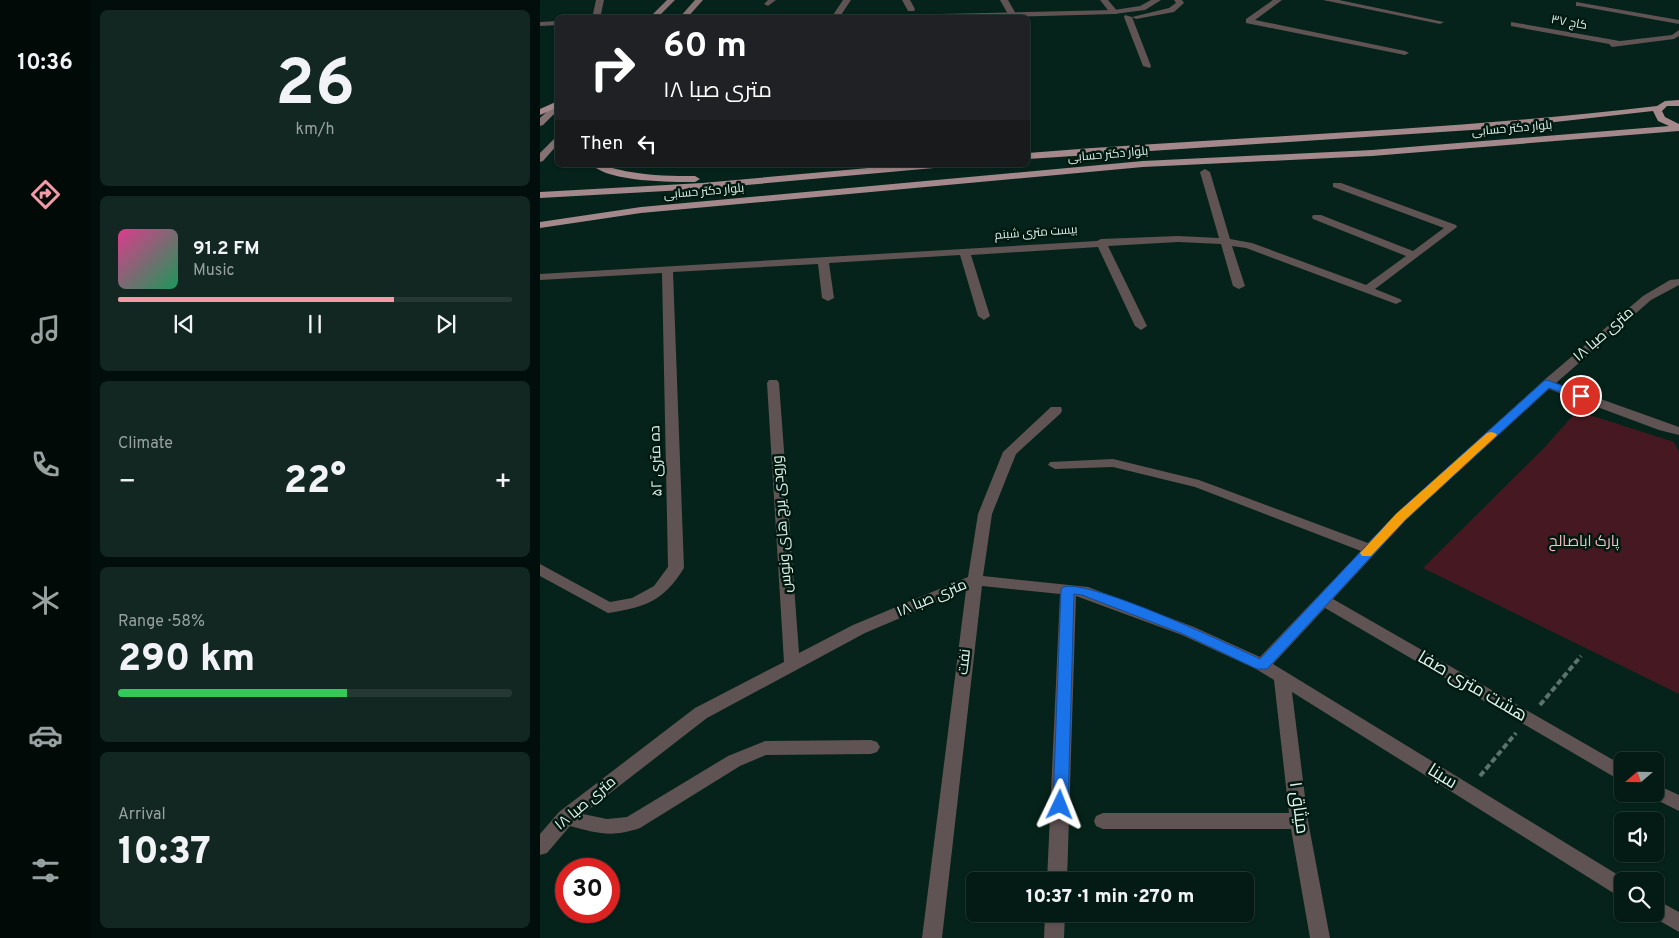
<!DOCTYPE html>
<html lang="en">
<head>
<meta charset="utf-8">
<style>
  body { margin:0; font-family:Overpass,Cairo,sans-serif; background:#122722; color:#f1f3f6; height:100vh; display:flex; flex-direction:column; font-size:19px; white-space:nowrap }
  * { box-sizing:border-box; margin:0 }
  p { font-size:16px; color:#97a1a0 }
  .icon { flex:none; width:28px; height:28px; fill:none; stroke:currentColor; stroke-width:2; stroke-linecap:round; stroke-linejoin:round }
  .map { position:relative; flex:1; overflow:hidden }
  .drawer { display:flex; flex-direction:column; gap:10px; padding:10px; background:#020e0b; width:450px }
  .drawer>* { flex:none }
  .top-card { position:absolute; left:15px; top:15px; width:475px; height:152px; border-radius:8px; box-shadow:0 1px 4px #0004,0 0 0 1px #253834; background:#202124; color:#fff; overflow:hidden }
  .needle { width:32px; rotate:250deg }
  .buttons { position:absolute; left:1074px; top:752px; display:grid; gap:10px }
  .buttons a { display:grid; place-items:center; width:50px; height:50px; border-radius:8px; background:#041a14; box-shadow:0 1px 4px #0004,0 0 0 1px #253834; font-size:25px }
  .speed { position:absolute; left:15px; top:858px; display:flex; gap:10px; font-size:25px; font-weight:700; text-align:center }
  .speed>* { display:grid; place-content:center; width:65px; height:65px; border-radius:50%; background:#041a14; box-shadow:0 1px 4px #0004,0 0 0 1px #253834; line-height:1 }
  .speed .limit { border:8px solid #d22; background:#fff; color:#111 }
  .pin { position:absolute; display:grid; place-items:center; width:42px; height:42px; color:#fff; margin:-21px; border:2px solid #fff; border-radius:50%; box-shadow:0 1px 5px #0007 }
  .me { position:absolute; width:55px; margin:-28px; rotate:2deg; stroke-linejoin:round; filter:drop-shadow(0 0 4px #0008) }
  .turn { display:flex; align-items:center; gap:18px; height:105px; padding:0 25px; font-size:22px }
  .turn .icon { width:65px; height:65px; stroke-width:2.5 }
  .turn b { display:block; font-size:35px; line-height:42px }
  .then { display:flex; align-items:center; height:48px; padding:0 25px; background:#0003; gap:10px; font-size:19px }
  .big { font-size:38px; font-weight:800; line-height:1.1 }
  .drawer .widget { flex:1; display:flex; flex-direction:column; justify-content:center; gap:8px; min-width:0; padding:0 18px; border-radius:8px; background:#122722 }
  .drawer .dial { align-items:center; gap:0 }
  .dial b { font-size:65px; line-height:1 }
  .song { display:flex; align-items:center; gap:15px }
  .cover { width:60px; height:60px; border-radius:8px; background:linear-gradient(135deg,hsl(330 70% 55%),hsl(150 70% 35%)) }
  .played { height:5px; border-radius:2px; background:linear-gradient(90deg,#f39aa8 70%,#253834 70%) }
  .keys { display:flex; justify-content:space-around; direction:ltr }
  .heat { display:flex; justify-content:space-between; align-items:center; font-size:28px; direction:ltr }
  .charge { height:8px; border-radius:4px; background:linear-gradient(90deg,#34c759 58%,#253834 0) }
  .trip { position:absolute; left:426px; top:872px; width:288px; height:50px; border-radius:8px; background:#041a14; box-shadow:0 1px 4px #0004,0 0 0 1px #253834; font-weight:800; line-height:50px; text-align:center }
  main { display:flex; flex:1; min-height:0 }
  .menu { display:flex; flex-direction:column; width:90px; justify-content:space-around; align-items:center; background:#020a08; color:#97a1a0 }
  .menu .icon { width:35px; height:35px }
  .menu .current { color:#f39aa8 }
  .menu b { font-size:22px; color:#f1f3f6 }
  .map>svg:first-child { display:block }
  .green { fill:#461922 }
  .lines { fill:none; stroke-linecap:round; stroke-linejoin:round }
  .path { stroke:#5b736b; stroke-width:4; stroke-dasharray:6 3; stroke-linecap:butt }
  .minor { fill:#605354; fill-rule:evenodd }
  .tertiary { fill:#605354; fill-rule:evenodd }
  .secondary { fill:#867173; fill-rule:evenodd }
  .primary { fill:#a4888b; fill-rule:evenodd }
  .route { fill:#1a73e8; stroke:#114b97 }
  .slow { fill:#f59e0b }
  .labels { text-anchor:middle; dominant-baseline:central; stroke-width:5; stroke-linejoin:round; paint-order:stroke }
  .far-street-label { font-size:12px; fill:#e1f2eb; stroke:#001a11 }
  .street-label { font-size:15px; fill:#e1f2eb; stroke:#001a11 }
  .park-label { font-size:15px; fill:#fabdc5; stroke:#001a11 }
  .near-street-label { font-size:18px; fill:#e1f2eb; stroke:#001a11 }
</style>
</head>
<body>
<main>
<nav class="menu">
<b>10:36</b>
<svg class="icon current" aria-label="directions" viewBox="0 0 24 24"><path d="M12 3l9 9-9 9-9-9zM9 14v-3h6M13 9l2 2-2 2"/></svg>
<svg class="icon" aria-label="music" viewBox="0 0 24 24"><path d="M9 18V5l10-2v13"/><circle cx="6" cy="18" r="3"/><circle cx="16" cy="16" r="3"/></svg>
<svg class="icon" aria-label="phone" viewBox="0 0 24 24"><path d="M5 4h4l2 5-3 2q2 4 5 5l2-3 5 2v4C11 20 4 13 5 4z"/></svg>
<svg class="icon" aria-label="climate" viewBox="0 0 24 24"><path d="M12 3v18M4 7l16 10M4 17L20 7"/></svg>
<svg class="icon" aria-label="car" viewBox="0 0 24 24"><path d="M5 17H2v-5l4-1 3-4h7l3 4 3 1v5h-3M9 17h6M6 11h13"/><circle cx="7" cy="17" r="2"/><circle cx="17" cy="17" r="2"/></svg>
<svg class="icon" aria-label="filters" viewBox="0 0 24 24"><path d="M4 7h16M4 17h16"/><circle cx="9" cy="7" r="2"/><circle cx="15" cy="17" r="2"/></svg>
</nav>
<section class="drawer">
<div class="widget dial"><b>26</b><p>km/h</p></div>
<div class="widget">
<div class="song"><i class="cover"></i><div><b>91.2 FM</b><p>Music</p></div></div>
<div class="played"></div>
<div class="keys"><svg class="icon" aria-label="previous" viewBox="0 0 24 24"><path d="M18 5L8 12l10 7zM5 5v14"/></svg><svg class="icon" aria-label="pause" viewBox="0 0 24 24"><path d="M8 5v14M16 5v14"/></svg><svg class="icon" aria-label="next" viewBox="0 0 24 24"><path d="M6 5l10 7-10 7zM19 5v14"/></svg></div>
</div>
<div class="widget"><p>Climate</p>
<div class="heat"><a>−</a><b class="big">22°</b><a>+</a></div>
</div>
<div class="widget"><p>Range · 58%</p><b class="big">290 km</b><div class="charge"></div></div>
<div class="widget"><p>Arrival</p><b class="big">10:37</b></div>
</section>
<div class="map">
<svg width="1139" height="938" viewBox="0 0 1139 938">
  <rect width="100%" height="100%" fill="#05231a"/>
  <path class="green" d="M1037 411 1134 442 1139 452V694L883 568 1004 448Z"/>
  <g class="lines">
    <path class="path" d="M1000 705 1041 656
      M940 776 976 733"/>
    <path class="minor" d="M56 0H64L61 14 57 16 53 14Z
      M228 0H236L228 6 224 4Z
      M303 0H311L299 18H291Z
      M362 0H370L375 9 374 11H368Z
      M460 0H468L476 14 475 16H469Z
      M560 0H568L578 12 577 14H571Z
      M733 0H742L715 20 865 51 869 53 865 55 706 23V19Z
      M783 0H799L904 22 900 24Z
      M1036 2 1139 20V24L1039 6H1036Z
      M585 15 592 17 611 66 610 68 603 66 584 17Z
      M971 22 1080 41 1132 35 1139 30V36L1134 39 1072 47 1069 44 971 26Z
      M665 169 670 172 690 239 712 243 826 285 866 256 773 219 772 217 773 215H781L873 251 904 228 793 187V183H801L916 225 917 227 835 289 860 299 862 301 856 304 706 248 692 246 705 286 699 289 693 286 681 244 638 242 568 246 607 326 601 330 595 326 558 247 431 255 450 316 444 320 438 316 420 255 289 263 294 298 288 301 282 298 278 264 133 272 144 568C123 602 105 607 68 613L0 576V564L70 602 92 598 114 586 128 567 122 273 0 280V274L557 241 561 239 638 236 679 238 660 172Z
      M1139 279V285L1111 300 1016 383 1139 427V435L1119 430 1009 389 866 520 793 599 1082 765V780L1076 778 785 608 733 664 1088 881H1082V896L1075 894 752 692 768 821 790 938H770L751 829H563L556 826 554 821 556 816 563 813H749L734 680 716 669 642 635 536 596 527 881H507L520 594 442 586 402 938H382L426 590 325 633 167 718 43 814 67 819 87 817 188 756 225 741 331 740 337 742 340 747 337 752 331 754 226 755 200 766 100 828C71 838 57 833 30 826L7 853 0 855V834L19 812 155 708 244 662 227 383 229 380H237L239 383 259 653 313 625 428 577 438 514 463 452 511 407H521L522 410 521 413 476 454 452 514 443 576 548 587 654 627 720 657 821 551 655 487 573 467 515 469 508 465 510 462 573 459 659 480 828 543 856 514 1003 381 1103 296 1130 280Z
      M1115 784 1139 795V811L1109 796 1107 794H1115Z
      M1115 899 1139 912V932L1108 914H1115Z
      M505 914H525L524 938H504Z"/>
    <path class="tertiary" d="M611 0H621L605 10 574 14 434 18H309L312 16 574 10 600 6Z
      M634 0H642L644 3 634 12 596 19 592 17 629 8 636 3Z
      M18 21V25L0 26V22Z"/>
    <path class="secondary" d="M127 0H135L117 18H109Z
      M155 0H163L147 18H139Z
      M18 101V110L3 125 0 126V118Z
      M18 135V144L3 161 0 162V153Z"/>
    <path class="primary" d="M1139 100V106H1127L1122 111 1125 117 1139 124V131L832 156 603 167 101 213 0 228V222L101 207 603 161 832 150 1129 126 1118 121 1113 111 962 128 488 159V153C698 136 908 131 1117 106L1125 101Z
      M18 101V107L0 115V109Z
      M52 165C66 165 77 170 91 172 112 176 134 176 155 176L160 179 155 182C130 182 70 182 52 165Z
      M362 165H399L394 168 162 189 0 198V192L162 183Z"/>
  </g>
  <path class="route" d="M1007 380 1044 394 1046 396 1041 399 1009 388 865 520 727 669H717L643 634 542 595 534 594 528 805 525 809 520 811 515 809 513 805 521 590 523 587C551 579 688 644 720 659L856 514 1004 381Z"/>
  <path class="slow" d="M951 432 955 433 957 435 955 437 865 520 831 556H822L820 553 822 551 856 514 947 433Z"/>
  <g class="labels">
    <g class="far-street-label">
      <text transform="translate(1029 23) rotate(10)">کاج ۳۷</text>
      <text transform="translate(972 129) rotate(-5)">بلوار دکتر حسابی</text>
      <text transform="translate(568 155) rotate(-5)">بلوار دکتر حسابی</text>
      <text transform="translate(164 192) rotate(-5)">بلوار دکتر حسابی</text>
      <text transform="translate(496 233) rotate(-4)">بیست متری شبنم</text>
    </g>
    <g class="street-label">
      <text transform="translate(1064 335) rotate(-41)">متری صبا ۱۸</text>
      <text transform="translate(117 461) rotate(-92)">ده متری ۵۲</text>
      <text transform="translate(243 524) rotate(-94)">ورودی یرج های ونوس</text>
      <text transform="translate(392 599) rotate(-23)">متری صبا ۱۸</text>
      <text transform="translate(425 662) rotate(-83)">نفت</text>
      <text transform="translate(46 804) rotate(-40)">متری صبا ۱۸</text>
    </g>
    <g class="park-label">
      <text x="1044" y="542">پارک اباصالح</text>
    </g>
    <g class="near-street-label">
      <text transform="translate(932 687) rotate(30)">هشت متری صفا</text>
      <text transform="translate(902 777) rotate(32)">سینا</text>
      <text transform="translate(758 808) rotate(82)">میثاق ۱</text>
    </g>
  </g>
</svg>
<div class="buttons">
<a><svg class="needle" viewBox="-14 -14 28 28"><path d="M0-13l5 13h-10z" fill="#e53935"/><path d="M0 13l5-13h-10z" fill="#97a1a0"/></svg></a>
<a><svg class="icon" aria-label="sound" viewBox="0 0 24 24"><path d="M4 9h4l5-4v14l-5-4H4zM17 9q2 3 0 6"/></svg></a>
<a><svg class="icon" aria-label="search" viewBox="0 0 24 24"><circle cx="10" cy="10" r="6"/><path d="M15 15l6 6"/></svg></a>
</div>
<div class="speed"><div class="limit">30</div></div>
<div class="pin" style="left:1041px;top:396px;background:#d93025"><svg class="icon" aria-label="arrive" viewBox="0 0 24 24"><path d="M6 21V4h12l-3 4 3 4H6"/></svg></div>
<svg class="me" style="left:520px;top:805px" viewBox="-20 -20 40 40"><path d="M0-17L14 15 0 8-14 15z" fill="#1a73e8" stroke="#fff" stroke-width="4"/></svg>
<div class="trip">10:37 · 1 min · 270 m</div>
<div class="top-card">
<div class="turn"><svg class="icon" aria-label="right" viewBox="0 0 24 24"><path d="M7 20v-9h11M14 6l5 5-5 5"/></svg><div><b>60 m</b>متری صبا ۱۸</div></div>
<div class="then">Then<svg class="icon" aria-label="left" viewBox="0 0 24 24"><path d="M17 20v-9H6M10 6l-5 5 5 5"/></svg></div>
</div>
</div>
</main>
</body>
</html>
